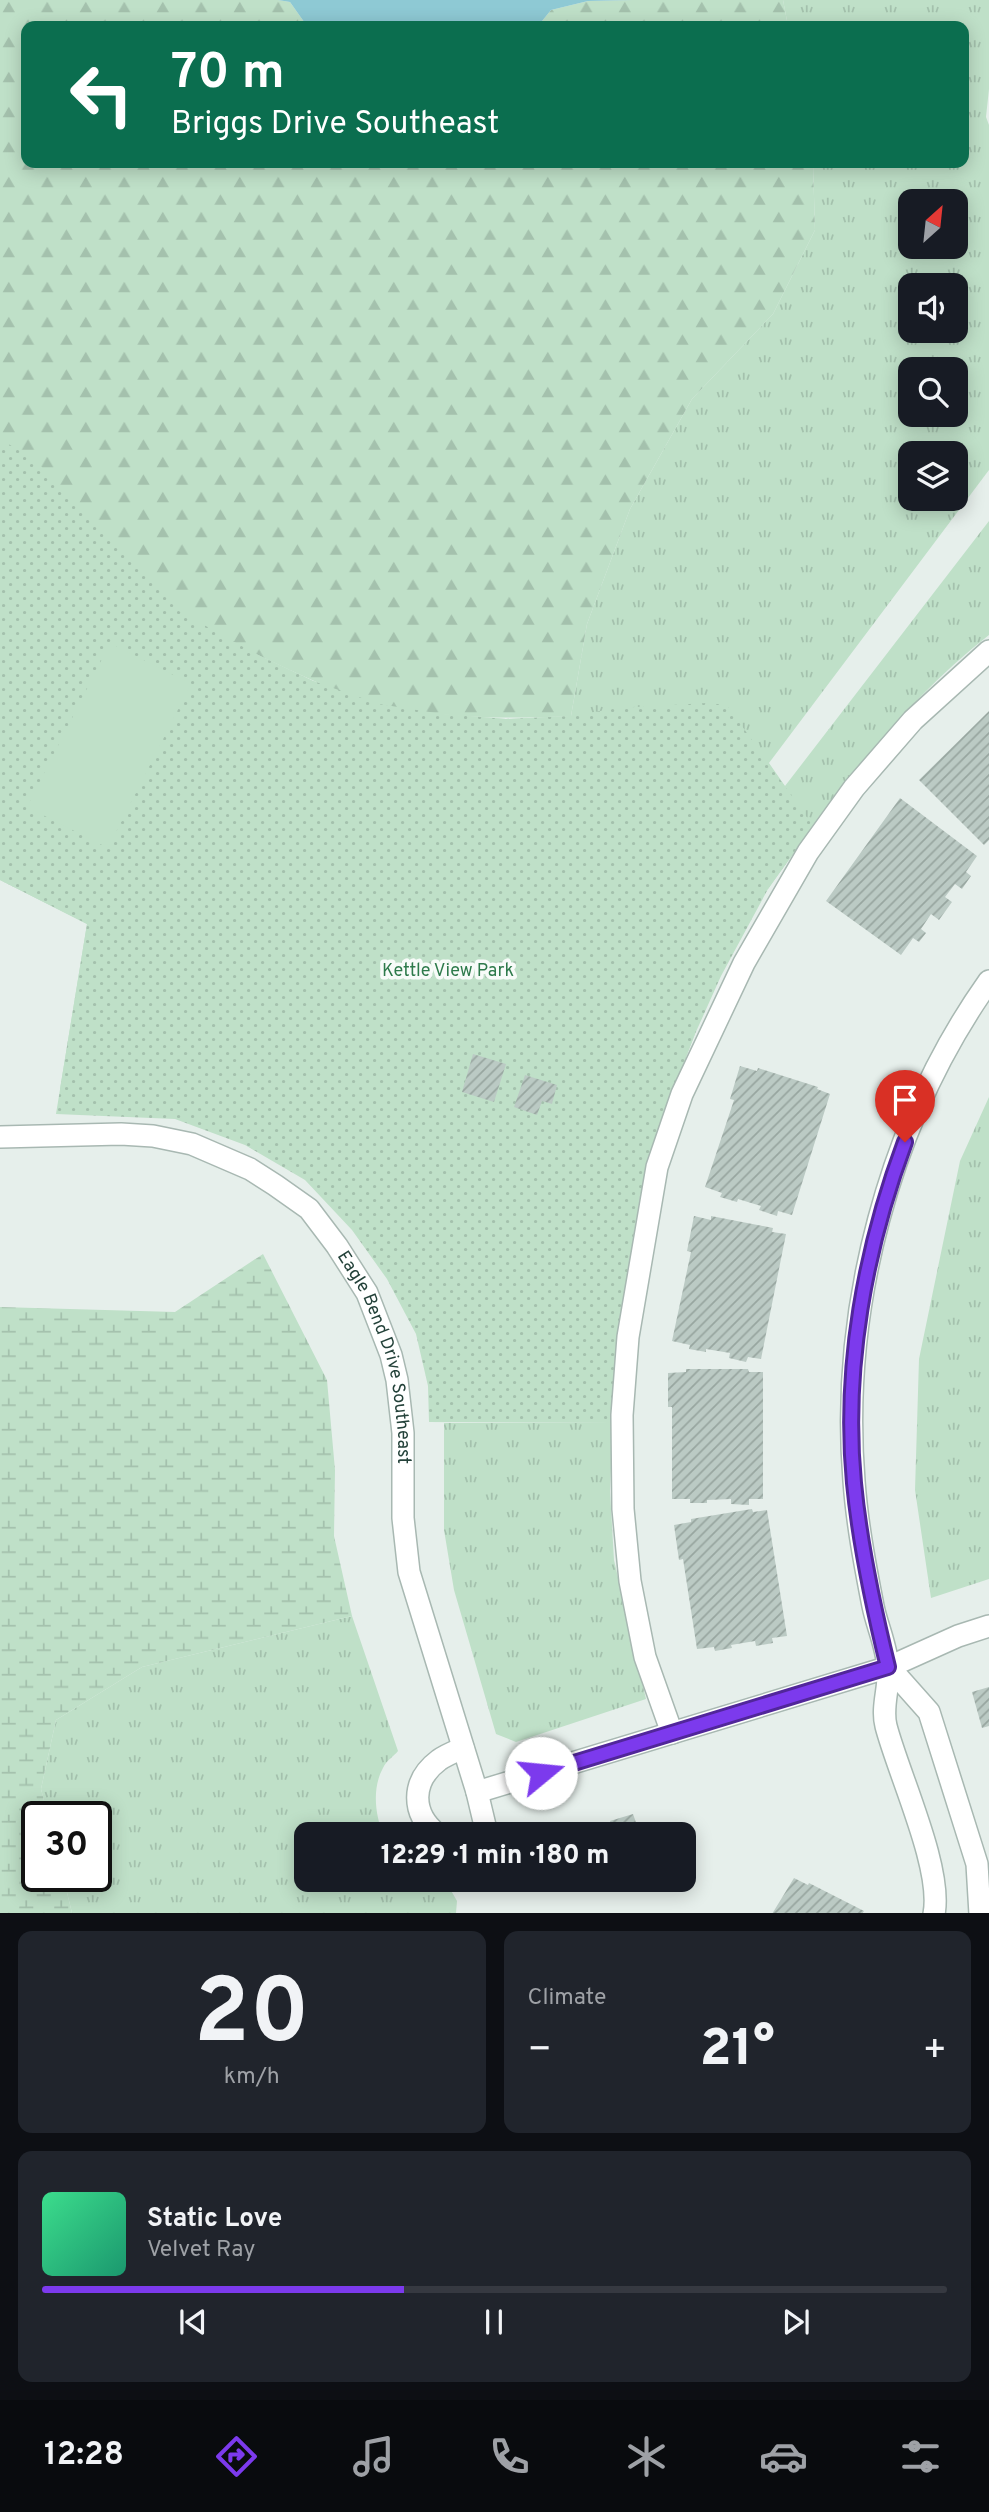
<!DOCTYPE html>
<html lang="en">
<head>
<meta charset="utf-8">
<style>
  body { margin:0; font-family:Overpass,sans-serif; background:#20242c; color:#f1f3f6; height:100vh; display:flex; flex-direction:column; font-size:26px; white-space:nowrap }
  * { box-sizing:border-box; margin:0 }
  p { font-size:23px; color:#9ea1a6 }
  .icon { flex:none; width:38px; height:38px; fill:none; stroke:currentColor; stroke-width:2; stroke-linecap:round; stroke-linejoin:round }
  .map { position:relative; height:1913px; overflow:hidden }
  .sheet { display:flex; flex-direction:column; gap:18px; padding:18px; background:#0d0f14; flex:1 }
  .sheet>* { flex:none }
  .guide { position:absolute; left:21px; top:21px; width:948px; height:147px; border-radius:14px; box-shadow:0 4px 18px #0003; background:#0b6e4f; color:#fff; overflow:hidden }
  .needle { width:46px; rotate:27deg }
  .buttons { position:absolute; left:898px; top:189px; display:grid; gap:14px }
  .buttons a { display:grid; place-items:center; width:70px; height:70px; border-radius:14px; background:#171b24; box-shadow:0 4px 18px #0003; font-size:35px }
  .speed { position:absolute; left:21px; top:1801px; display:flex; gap:14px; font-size:35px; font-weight:700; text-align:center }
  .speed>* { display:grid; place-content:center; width:91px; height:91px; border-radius:50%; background:#171b24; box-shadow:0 4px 18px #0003; line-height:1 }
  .speed .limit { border:4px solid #111; border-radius:10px; background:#fff; color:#111 }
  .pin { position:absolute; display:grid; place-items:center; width:60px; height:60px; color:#fff; margin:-72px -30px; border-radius:50% 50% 50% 0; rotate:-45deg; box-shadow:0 0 7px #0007 }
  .pin .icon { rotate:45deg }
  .me { position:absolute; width:77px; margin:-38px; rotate:73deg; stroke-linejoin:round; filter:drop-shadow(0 0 5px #0008) }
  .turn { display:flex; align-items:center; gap:24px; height:147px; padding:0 35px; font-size:32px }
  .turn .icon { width:91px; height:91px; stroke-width:2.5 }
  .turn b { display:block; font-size:49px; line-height:60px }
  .big { font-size:52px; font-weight:800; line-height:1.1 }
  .sheet .widget { flex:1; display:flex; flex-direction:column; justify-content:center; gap:10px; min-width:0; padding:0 24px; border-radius:14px; background:#20242c }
  .sheet .dial { align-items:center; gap:0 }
  .dial b { font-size:91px; line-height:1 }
  .song { display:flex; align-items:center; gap:21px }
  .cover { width:84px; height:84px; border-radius:10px; background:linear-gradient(135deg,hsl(150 70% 55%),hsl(160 70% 35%)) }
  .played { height:7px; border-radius:4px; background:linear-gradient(90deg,#7c3aed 40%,#363941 40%) }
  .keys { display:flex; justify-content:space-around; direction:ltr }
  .heat { display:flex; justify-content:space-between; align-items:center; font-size:38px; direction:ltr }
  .sheet .tiles { flex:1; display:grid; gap:18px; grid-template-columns:1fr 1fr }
  .widget:last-child { grid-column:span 2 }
  .trip { position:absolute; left:294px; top:1822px; width:402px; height:70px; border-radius:14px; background:#171b24; box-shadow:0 4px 18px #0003; font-weight:800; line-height:70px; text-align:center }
  .tab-bar { display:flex; height:112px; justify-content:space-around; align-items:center; background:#090b0e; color:#9ea1a6 }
  .tab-bar .icon { width:49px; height:49px }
  .tab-bar .on { color:#7c3aed }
  .tab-bar b { font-size:32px; color:#f1f3f6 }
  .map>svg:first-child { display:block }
  .grass { fill:url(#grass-tufts); fill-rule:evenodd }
  .forest { fill:url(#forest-firs) }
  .wetland { fill:url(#wetland-marsh) }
  .park { fill:url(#park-dots) }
  .pitch { fill:#bfe0c8 }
  .water { fill:#8ec9d4 }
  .building { fill:url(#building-hatch) }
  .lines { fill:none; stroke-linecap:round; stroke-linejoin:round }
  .minor-casing { stroke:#a8b8b2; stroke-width:24 }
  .minor { stroke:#fff; stroke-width:21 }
  .route-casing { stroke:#51269a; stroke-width:18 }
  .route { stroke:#7c3aed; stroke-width:12 }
  .labels { text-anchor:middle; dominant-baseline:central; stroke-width:7; stroke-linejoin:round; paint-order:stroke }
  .park-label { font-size:18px; fill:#2d7a4b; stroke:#f7fbf9 }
  .street-label { font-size:18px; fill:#24423a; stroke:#f7fbf9 }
</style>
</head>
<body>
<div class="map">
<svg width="989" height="1914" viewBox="0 0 989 1914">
  <defs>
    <pattern id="grass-tufts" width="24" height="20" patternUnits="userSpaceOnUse" patternTransform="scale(1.75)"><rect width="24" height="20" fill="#bfe0c8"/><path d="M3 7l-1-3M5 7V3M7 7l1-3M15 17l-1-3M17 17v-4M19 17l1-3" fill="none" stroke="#a4c1ad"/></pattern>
    <pattern id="forest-firs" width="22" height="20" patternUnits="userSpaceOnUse" patternTransform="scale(1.75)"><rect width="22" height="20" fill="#bfe0c8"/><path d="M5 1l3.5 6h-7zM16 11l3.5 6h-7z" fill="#a4c1ad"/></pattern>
    <pattern id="wetland-marsh" width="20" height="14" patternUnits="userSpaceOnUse" patternTransform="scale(1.75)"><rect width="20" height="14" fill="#bfe0c8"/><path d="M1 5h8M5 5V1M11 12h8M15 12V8" fill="none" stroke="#a4c1ad"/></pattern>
    <pattern id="park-dots" width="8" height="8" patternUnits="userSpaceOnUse" patternTransform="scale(1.75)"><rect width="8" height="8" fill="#bfe0c8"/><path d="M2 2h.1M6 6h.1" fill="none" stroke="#a4c1ad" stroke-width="1.8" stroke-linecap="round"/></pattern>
    <pattern id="building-hatch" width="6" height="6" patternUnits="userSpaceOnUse" patternTransform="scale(1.75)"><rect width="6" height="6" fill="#bbcac4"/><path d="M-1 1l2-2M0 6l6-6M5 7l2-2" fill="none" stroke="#98a6a0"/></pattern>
  </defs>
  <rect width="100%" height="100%" fill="#e6efeb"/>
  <path class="grass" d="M783 0H989V89L986 117 989 125V470L769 763 785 786 989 521V635C900 704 833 798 768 889L698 878 695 1034 672 1093 640 1196 626 1281 613 1423 610 1491 614 1560 646 1699 516 1742 496 1734 454 1590 444 1530V1423H611L270 1135 60 1089 87 924 0 880 256 654 313 681 442 714 506 719 571 716 587 624 630 509 692 399 773 314 815 230 813 163H964V26H788ZM910 201H956V247H910ZM910 285H956V331H910ZM910 369H956V415H910ZM910 453H956V499H910Z
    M989 1097V1579L931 1598 915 1490 919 1359 960 1161Z
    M352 1616 398 1751C394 1756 386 1761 383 1768 372 1788 375 1814 383 1834H306V1880H445L457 1901 456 1913H72L63 1876H96V1816H48L41 1789 56 1720 142 1667Z"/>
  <path class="forest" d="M0 0H278L290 2 307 26H26V163H813L815 230 773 314 692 399 630 509 587 624 571 716C507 719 442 719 380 704 336 693 296 673 256 654L0 853Z
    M633 0H783L788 26H538L551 10 588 1Z"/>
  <path class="wetland" d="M263 1254 327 1380 335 1470 334 1536 352 1616 142 1667 56 1720 41 1789 48 1816H37V1876H63L72 1913H0V1307L175 1312Z"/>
  <path class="park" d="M0 439 35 460 179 611 256 654 313 681 379 704 442 714 506 719 571 716 618 708 707 703 727 705 813 826 768 889 721 976 695 1034 672 1093 640 1196 626 1281 613 1423 429 1422 428 1386 416 1334 387 1279 352 1230 305 1180 245 1145 175 1119 56 1114 87 924 0 880Z"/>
  <path class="pitch" d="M110 643 191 684 108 848 27 807Z"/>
  <path class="water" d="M278 0H633L588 1 551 10 538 26H307L290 2Z"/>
  <path class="building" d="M989 711V840L984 845 919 780Z
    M900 798 977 856 966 872 971 876 962 889 955 884 945 897 952 902 939 920 931 914 921 929 926 933 919 942 913 938 901 955 826 901Z
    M473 1054 506 1064 494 1102 462 1092Z
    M740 1066 757 1071 758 1068 818 1087 817 1089 830 1094 792 1215 778 1211 777 1216 759 1210 761 1206 738 1199 737 1202 720 1197 722 1193 705 1187 734 1100 730 1099Z
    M525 1075 557 1085 552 1104 542 1101 537 1115 514 1107Z
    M694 1216 711 1220V1216L773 1228 772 1232 786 1234 761 1359 748 1357 746 1362 729 1358 730 1353 706 1349V1352L689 1349 690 1345 672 1341 691 1252 687 1251Z
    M686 1369H748L749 1372H763V1499H749V1505L731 1504V1499L707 1500V1503H690V1499H672V1407H668V1373L686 1372Z
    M752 1509 753 1512 767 1510 787 1636 772 1638 773 1643 756 1646 755 1641 731 1645 732 1648 715 1651 714 1647 697 1649 683 1559 679 1560 674 1525 691 1522V1519Z
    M989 1687V1726L982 1728 972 1692Z
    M633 1814 640 1834H615L610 1821Z
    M794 1878 808 1885 809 1883 864 1911 862 1914H772Z"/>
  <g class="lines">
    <g class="minor-casing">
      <g id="minor">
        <path id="s1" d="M0 1137 121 1134 153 1136 192 1144 250 1169 275 1185 309 1209 337 1246 367 1293 391 1355 397 1380 403 1433V1518L409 1572 477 1792 487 1834"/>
        <path d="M889 1667 929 1712 977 1864 980 1914"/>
        <path d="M672 1733 645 1657 630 1581 623 1509 622 1415 628 1337 657 1167 682 1094 744 963 808 852 854 788 913 720 989 651"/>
        <path d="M477 1792 889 1667 958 1636 989 1626"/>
        <path d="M437 1834C411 1813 411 1781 439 1760 446 1755 456 1751 463 1748"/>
        <path d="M934 1914C943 1868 898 1773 886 1726 881 1707 890 1686 888 1668 887 1647 877 1626 873 1606 865 1565 857 1523 854 1481 840 1309 889 1122 989 981"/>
      </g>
    </g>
    <use href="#minor" class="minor"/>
  </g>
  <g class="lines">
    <g class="route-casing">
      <path id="route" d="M541 1773 888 1667C873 1606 860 1546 854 1483 843 1368 865 1249 905 1142"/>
    </g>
    <use href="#route" class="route"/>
  </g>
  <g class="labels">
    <g class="park-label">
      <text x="448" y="971">Kettle View Park</text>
    </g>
    <g class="street-label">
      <text stroke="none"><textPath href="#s1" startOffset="494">Eagle Bend Drive Southeast</textPath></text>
    </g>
  </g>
</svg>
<div class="buttons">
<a><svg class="needle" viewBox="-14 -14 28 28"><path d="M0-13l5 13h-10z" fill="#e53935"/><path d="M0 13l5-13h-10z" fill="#9ea1a6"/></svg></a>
<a><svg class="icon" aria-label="sound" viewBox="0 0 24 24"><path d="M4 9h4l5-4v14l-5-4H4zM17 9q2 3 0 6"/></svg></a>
<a><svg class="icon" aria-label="search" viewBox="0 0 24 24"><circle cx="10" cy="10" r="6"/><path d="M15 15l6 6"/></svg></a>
<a><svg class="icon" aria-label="layers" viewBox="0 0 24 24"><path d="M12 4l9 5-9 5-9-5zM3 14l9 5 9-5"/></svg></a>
</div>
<div class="speed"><div class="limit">30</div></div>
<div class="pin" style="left:905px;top:1142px;background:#d93025"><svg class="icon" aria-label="arrive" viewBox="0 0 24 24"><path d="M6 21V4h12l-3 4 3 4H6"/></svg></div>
<svg class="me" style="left:541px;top:1773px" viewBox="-20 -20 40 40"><circle r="19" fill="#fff"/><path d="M0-13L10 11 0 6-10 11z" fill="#7c3aed"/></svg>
<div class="trip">12:29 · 1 min · 180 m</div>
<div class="guide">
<div class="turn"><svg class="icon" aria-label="left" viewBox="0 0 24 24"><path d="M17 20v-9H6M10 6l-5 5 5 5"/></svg><div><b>70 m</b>Briggs Drive Southeast</div></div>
</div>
</div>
<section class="sheet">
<div class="tiles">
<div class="widget dial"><b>20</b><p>km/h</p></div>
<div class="widget"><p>Climate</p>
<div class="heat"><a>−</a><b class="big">21°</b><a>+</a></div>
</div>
<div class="widget">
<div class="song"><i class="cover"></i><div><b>Static Love</b><p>Velvet Ray</p></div></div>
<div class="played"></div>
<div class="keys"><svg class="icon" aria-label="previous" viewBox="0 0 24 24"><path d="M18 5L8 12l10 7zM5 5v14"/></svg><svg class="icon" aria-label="pause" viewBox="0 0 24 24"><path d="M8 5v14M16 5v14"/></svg><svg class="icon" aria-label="next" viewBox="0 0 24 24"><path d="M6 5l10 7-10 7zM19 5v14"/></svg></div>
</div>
</div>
</section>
<nav class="tab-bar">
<b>12:28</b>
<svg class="icon on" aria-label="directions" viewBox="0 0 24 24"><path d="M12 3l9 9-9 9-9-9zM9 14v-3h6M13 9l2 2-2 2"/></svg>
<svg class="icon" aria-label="music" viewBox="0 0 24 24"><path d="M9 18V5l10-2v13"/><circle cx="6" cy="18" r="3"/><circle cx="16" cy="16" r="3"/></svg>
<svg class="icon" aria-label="phone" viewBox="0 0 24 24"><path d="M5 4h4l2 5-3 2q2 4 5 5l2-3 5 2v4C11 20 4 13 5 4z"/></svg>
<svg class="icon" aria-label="climate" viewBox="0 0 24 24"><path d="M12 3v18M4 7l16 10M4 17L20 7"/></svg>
<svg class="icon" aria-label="car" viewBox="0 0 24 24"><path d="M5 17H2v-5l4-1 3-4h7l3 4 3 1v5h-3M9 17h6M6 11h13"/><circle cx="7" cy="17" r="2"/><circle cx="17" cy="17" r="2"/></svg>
<svg class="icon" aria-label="filters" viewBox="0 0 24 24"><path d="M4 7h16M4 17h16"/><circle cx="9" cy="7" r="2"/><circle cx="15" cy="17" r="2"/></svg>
</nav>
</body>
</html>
